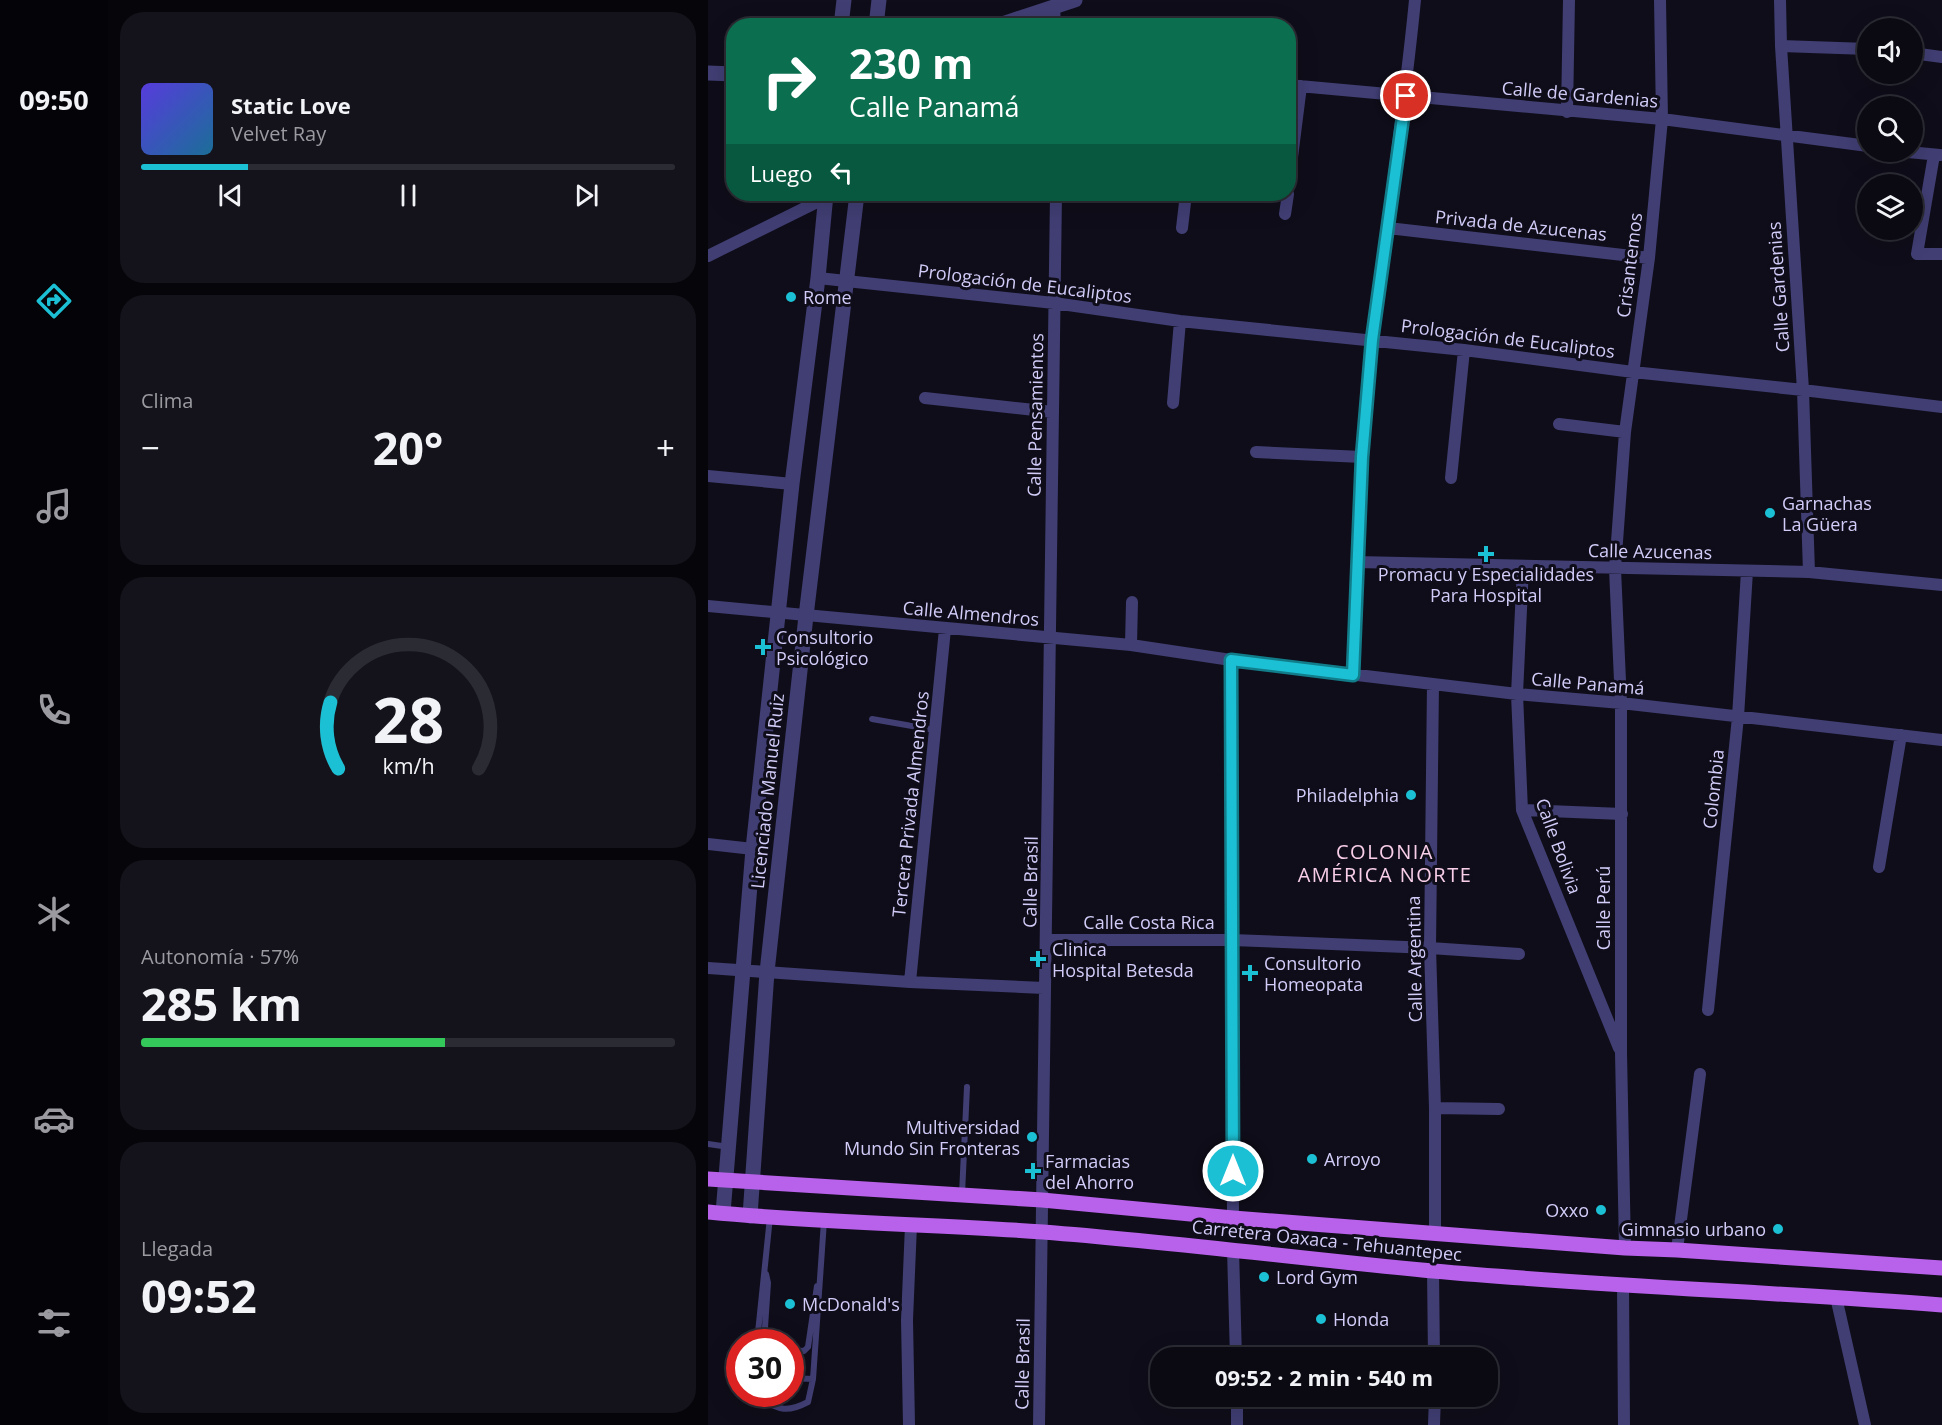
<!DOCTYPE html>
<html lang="es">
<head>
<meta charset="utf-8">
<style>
  body { margin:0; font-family:"Open Sans",sans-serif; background:#14131c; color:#f1f3f6; height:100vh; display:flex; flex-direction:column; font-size:22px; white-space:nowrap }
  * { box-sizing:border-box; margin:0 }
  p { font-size:20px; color:#9a9aa0 }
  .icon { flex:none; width:33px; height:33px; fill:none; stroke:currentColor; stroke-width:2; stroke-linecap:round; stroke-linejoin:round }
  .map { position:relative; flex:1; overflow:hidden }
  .panel { display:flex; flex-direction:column; gap:12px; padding:12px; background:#06060a; width:600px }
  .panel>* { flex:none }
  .guide { position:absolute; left:18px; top:18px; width:570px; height:183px; border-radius:24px; box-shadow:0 6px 24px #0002,0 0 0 2px #2b2b33; background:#0b6e4f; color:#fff; overflow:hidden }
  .controls { position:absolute; left:1149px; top:18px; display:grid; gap:12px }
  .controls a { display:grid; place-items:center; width:66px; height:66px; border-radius:50%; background:#0b0a13; box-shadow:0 6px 24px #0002,0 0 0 2px #2b2b33; font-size:30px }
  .speed { position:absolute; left:18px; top:1329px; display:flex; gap:12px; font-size:30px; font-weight:700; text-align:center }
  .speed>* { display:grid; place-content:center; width:78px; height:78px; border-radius:50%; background:#0b0a13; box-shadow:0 6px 24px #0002,0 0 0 2px #2b2b33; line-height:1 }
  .speed .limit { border:9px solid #d22; background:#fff; color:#111 }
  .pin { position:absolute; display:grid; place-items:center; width:51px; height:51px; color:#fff; margin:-26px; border:3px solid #fff; border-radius:50%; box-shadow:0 2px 6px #0007 }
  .me { position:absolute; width:66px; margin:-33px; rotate:0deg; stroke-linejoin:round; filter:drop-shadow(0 0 4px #0008) }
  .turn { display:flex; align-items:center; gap:21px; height:126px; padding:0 24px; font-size:27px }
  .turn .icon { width:78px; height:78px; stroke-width:2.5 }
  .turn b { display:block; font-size:42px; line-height:51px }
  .then { display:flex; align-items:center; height:57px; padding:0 24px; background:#0003; gap:12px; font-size:22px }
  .big { font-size:45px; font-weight:700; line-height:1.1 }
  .panel .widget { flex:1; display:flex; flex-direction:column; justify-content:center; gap:9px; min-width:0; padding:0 21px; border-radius:24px; background:#14131c }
  .panel .dial { align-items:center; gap:0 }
  .dial svg { height:156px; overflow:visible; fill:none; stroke:#2b2b33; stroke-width:7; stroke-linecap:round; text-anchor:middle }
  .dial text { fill:#f1f3f6; stroke:none }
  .song { display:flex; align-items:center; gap:18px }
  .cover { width:72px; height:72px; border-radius:9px; background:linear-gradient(135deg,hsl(250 70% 55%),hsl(200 70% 35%)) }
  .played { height:6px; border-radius:3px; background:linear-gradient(90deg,#1cc0d4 20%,#2b2b33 20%) }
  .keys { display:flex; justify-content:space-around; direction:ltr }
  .heat { display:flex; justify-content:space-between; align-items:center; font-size:33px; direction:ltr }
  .charge { height:9px; border-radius:4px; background:linear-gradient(90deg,#34c759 57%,#2b2b33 0) }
  .trip { position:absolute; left:442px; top:1347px; width:348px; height:60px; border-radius:24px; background:#0b0a13; box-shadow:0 6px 24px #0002,0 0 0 2px #2b2b33; font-weight:700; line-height:60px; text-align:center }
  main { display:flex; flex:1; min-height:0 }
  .menu { display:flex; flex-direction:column; width:108px; justify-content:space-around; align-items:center; background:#040408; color:#9a9aa0 }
  .menu .icon { width:42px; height:42px }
  .menu .active { color:#1cc0d4 }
  .menu b { font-size:27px; color:#f1f3f6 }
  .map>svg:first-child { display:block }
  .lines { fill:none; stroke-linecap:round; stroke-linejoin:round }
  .service { stroke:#403e73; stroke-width:6 }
  .minor { stroke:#403e73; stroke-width:12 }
  .tertiary { stroke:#403e73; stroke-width:15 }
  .primary { stroke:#b861ea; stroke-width:15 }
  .route-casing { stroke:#127d8a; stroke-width:15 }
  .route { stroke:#1cc0d4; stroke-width:10 }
  .poi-dot { fill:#1cc0d4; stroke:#0f0d19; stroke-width:2 }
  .labels { text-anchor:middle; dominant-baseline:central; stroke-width:6; stroke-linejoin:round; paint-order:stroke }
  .street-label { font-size:18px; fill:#d1ccf8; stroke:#0f0d19 }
  .poi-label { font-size:18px; fill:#d1ccf8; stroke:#0f0d19; text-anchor:start }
  .neighbourhood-label { font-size:20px; letter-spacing:1.5px; fill:#f8cee8; stroke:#0f0d19 }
</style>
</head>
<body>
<main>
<nav class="menu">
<b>09:50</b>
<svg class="icon active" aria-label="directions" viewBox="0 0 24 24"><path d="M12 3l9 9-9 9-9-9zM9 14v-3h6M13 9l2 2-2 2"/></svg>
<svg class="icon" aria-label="music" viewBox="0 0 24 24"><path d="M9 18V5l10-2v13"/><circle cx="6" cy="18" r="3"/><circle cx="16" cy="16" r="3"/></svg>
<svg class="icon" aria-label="phone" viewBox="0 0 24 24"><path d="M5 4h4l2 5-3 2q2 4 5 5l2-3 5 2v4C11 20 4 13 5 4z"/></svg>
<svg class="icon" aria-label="climate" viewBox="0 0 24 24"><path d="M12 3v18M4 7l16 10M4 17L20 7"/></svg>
<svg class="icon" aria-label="car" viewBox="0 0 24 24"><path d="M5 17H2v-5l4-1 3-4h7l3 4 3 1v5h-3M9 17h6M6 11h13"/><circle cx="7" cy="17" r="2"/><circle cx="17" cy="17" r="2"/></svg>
<svg class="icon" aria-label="filters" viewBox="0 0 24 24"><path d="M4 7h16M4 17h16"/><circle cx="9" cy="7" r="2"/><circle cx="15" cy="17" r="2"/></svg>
</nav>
<section class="panel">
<div class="widget">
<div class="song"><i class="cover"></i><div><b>Static Love</b><p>Velvet Ray</p></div></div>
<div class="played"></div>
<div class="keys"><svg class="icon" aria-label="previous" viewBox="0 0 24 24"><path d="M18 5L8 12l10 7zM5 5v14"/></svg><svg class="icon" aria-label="pause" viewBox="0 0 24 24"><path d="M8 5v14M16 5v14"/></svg><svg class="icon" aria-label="next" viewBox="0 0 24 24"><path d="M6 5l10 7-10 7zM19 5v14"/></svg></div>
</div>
<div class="widget"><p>Clima</p>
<div class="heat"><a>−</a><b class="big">20°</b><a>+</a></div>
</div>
<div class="widget dial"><svg viewBox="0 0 100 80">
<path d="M14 69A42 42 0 1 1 86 69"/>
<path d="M14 69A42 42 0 0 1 10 35" stroke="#1cc0d4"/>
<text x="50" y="56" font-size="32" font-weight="700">28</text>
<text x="50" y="72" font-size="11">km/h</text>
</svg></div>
<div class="widget"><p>Autonomía · 57%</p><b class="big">285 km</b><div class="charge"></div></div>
<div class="widget"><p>Llegada</p><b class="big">09:52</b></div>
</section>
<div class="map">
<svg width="1234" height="1425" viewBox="0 0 1234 1425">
  <rect width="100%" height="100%" fill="#0f0d19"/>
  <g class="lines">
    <path class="service" d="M164 719 227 730
      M0 1144 21 1147
      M254 1194 259 1087
      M49 1342 62 1217
      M56 1342 60 1283 58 1274
      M82 1350 96 1351 100 1347 109 1286
      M82 1378 105 1379
      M50 1394 52 1399C72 1410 79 1413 100 1402L105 1379 116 1221"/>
    <path class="minor" d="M707 0C696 114 678 226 665 339 656 414 652 488 649 562L1101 572 1234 585
      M1072 0 1073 46 1095 390 1101 572
      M346 6 347 26
      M1073 46 1160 49
      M1204 53 1234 57
      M580 85 954 119 1160 146
      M859 112 861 0
      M1200 152 1232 155
      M1226 155 1209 254H1234
      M580 189 593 86
      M577 214 580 194
      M474 228 478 194
      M680 228 941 258
      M0 256 117 198
      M110 278 346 303 472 321 756 350 925 372 1095 390 1234 407
      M217 398 345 412
      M465 403 472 321
      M851 424 917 432
      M548 452 654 457
      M0 476 84 484
      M743 478 756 350
      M815 567 809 694 814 810 911 1048
      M0 606 423 645 523 660 809 694 913 703 1234 740
      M423 645 424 602
      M523 660 525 1218
      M645 675 649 562
      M725 684 722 948 727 1108V1233
      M814 810 914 814
      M0 844 45 849
      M1171 867 1193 735
      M339 940H524L722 948 811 954
      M0 968 202 982 336 988
      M202 982 237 629
      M1000 1010 1030 717 1039 571
      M727 1108 791 1109
      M917 1248 913 1053V703L907 569 917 432 941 258 954 119 952 0
      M525 1249 528 1358
      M969 1250 992 1074
      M725 1271 726 1358
      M915 1285 916 1425
      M1128 1297 1157 1425
      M482 1352 528 1355
      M201 1425 199 1320 203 1225
      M331 1425 348 194
      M529 1425V1396
      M726 1425 727 1396"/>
    <path class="tertiary" d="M133 26 136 0
      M168 26 171 0
      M288 26 367 0
      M0 73 26 74
      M15 1213 45 849 84 484 110 278 118 194
      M42 1216 59 972 98 616 149 194"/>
    <path class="primary" d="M0 1179 334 1200 525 1218 917 1248 969 1250 1234 1268
      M0 1212C111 1223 224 1224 335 1232 466 1242 595 1259 725 1271 894 1286 1065 1292 1234 1305"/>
  </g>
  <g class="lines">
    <g class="route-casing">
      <path id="route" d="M525 1171 523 660 645 675 654 457 664 340 698 96"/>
    </g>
    <use href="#route" class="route"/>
  </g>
  <g class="poi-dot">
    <circle cx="83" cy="297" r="6"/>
    <circle cx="1062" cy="513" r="6"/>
    <path d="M775 545h6v6h6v6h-6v6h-6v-6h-6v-6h6z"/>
    <path d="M52 638h6v6h6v6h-6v6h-6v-6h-6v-6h6z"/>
    <circle cx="703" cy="795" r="6"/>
    <path d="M327 950h6v6h6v6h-6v6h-6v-6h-6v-6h6z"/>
    <path d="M539 964h6v6h6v6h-6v6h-6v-6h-6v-6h6z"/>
    <circle cx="324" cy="1137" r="6"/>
    <circle cx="604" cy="1159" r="6"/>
    <path d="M322 1162h6v6h6v6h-6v6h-6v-6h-6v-6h6z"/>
    <circle cx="893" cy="1210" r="6"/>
    <circle cx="1070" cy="1229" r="6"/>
    <circle cx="556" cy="1277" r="6"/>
    <circle cx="82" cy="1304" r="6"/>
    <circle cx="613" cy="1319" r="6"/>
  </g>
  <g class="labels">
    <g class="street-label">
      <text transform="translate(872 94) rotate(5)">Calle de Gardenias</text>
      <text transform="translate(813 225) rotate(6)">Privada de Azucenas</text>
      <text transform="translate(921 265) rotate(-83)">Crisantemos</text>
      <text transform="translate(317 283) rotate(7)">Prologación de Eucaliptos</text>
      <text transform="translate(1070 287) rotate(-94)">Calle Gardenias</text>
      <text transform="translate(800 338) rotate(7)">Prologación de Eucaliptos</text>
      <text transform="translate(327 415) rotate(-89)">Calle Pensamientos</text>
      <text transform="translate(942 551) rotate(1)">Calle Azucenas</text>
      <text transform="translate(263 613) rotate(5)">Calle Almendros</text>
      <text transform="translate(880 683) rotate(5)">Calle Panamá</text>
      <text transform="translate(1005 789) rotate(-84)">Colombia</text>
      <text transform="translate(59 791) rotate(-84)">Licenciado Manuel Ruiz</text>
      <text transform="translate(202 804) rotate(-84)">Tercera Privada Almendros</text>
      <text transform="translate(851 846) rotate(70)">Calle Bolivia</text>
      <text transform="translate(322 882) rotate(-89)">Calle Brasil</text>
      <text transform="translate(895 908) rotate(-90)">Calle Perú</text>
      <text x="441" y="922">Calle Costa Rica</text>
      <text transform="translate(706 959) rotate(-91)">Calle Argentina</text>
      <text transform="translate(619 1240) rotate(6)">Carretera Oaxaca - Tehuantepec</text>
      <text transform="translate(314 1364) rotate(-89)">Calle Brasil</text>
    </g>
    <g class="poi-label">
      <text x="95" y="297">Rome</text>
      <text x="1074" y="503">Garnachas<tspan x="1074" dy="21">La Güera</tspan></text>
      <text x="778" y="574" text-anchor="middle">Promacu y Especialidades<tspan x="778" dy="21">Para Hospital</tspan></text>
      <text x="68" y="637">Consultorio<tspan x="68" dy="21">Psicológico</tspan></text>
      <text x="691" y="795" text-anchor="end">Philadelphia</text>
      <text x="344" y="949">Clinica<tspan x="344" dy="21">Hospital Betesda</tspan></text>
      <text x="556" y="963">Consultorio<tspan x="556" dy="21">Homeopata</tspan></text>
      <text x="312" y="1127" text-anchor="end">Multiversidad<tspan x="312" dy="21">Mundo Sin Fronteras</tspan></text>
      <text x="616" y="1159">Arroyo</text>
      <text x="337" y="1161">Farmacias<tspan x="337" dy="21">del Ahorro</tspan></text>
      <text x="881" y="1210" text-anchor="end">Oxxo</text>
      <text x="1058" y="1229" text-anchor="end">Gimnasio urbano</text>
      <text x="568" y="1277">Lord Gym</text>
      <text x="94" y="1304">McDonald's</text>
      <text x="625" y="1319">Honda</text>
    </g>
    <g class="neighbourhood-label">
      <text x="677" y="851">COLONIA<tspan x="677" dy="23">AMÉRICA NORTE</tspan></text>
    </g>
  </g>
</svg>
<div class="controls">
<a><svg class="icon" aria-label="sound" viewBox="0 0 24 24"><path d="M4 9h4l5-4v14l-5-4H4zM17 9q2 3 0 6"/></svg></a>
<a><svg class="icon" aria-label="search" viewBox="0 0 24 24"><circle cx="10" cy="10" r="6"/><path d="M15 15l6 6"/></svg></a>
<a><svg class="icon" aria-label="layers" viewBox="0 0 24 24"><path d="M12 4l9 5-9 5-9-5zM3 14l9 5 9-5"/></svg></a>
</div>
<div class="speed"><div class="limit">30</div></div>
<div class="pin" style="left:698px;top:96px;background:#d93025"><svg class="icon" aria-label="arrive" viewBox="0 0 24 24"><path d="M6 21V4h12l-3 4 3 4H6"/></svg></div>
<svg class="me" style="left:525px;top:1171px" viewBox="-20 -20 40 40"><circle r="17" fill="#1cc0d4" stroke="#fff" stroke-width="3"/><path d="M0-11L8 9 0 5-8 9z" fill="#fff"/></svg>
<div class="trip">09:52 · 2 min · 540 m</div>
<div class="guide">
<div class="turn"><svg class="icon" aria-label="right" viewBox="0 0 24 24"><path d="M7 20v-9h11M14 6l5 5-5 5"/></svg><div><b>230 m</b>Calle Panamá</div></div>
<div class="then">Luego<svg class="icon" aria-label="left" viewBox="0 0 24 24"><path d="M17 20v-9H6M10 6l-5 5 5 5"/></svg></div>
</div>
</div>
</main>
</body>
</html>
